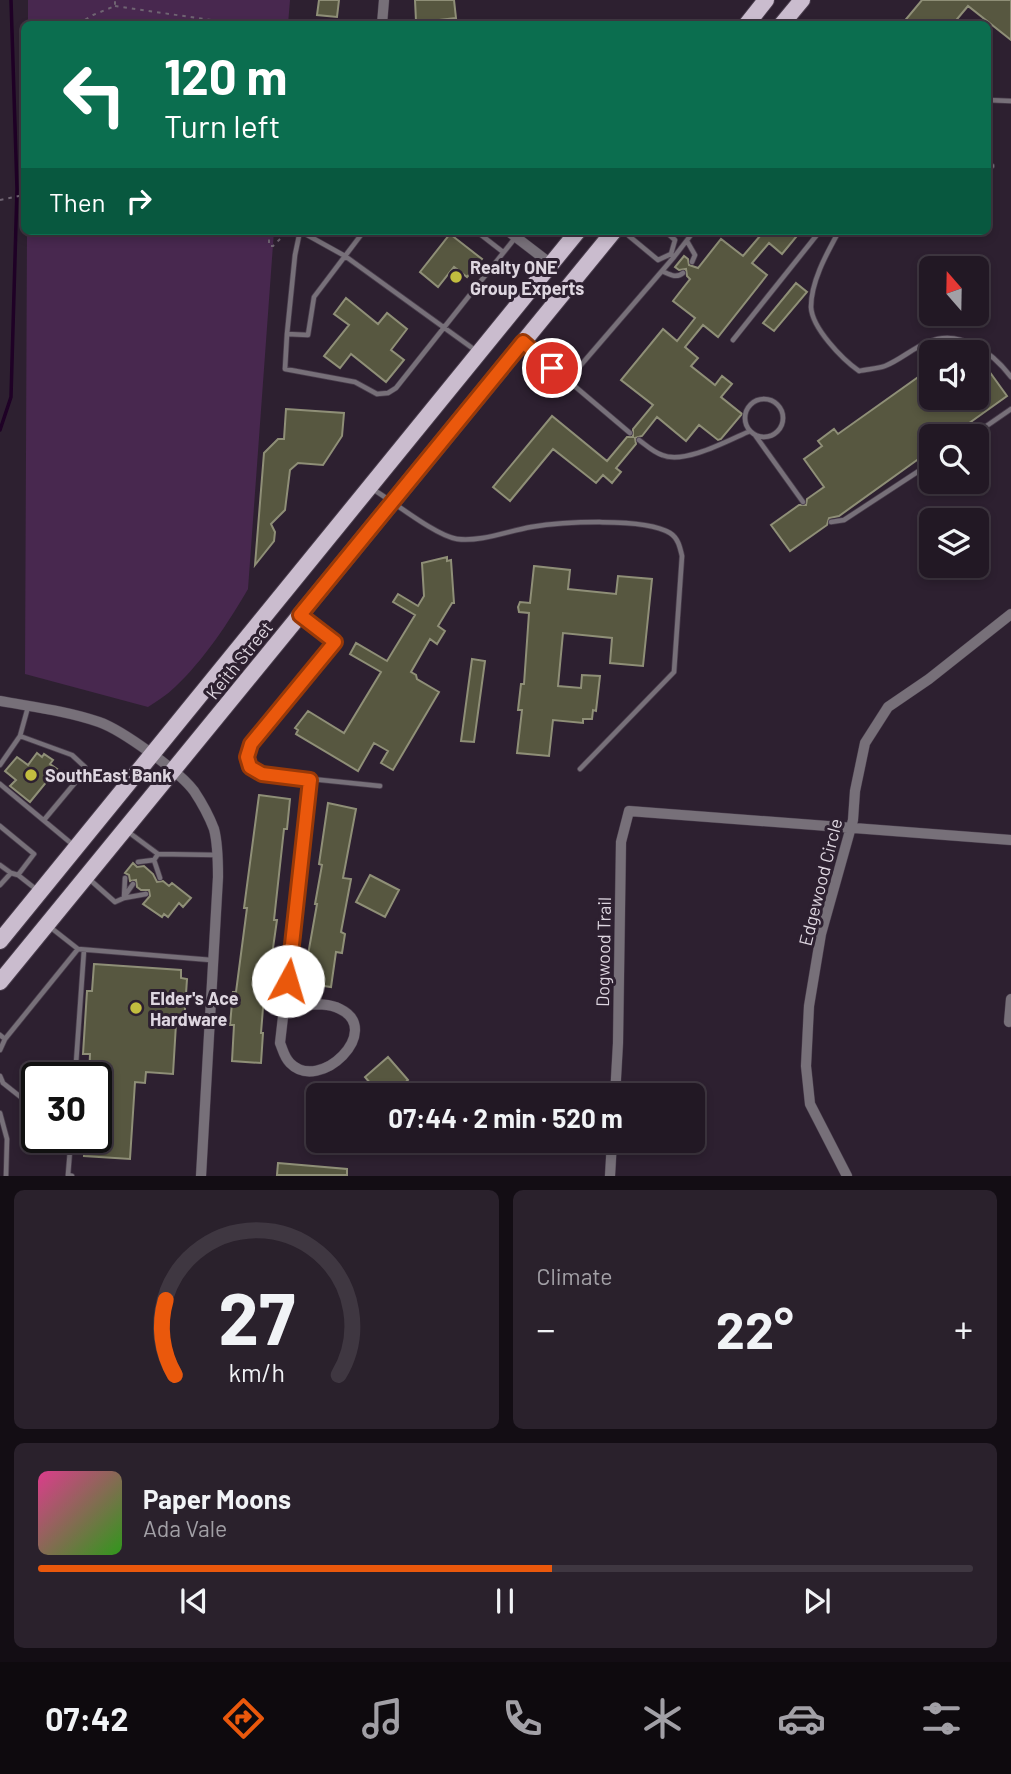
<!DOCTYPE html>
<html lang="en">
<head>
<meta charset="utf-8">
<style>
  body { margin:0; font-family:Barlow,sans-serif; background:#2a212c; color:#f1f3f6; height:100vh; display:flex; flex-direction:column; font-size:26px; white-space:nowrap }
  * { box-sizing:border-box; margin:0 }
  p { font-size:23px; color:#a2a0a6 }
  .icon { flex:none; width:38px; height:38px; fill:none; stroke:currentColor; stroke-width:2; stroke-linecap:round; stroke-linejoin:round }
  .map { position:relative; height:1176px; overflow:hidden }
  .sheet { display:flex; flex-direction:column; gap:14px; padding:14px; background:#130d14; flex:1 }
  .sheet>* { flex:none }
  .guide { position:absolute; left:21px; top:21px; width:970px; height:214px; border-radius:10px; box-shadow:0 4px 10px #0003,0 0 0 2px #3f3741; background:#0b6e4f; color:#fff; overflow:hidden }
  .needle { width:46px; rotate:340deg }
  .controls { position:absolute; left:919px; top:256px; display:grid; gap:14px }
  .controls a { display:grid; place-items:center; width:70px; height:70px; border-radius:10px; background:#221824; box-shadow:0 4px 10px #0003,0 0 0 2px #3f3741; font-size:35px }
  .speed { position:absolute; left:21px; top:1062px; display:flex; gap:14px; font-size:35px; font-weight:700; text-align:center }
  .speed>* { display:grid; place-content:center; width:91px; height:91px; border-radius:50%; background:#221824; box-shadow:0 4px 10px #0003,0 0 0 2px #3f3741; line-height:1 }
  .speed .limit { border:4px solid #111; border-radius:10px; background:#fff; color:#111 }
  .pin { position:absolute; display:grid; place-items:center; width:60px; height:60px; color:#fff; margin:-30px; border:4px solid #fff; border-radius:50%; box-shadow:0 2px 7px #0007 }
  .me { position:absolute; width:77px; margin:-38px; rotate:6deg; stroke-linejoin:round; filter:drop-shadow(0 0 5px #0008) }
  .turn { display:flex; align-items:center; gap:24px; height:147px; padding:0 28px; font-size:32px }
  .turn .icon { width:91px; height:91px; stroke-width:2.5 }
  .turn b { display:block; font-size:49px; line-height:60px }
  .then { display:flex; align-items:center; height:66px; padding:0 28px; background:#0003; gap:14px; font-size:26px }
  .big { font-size:52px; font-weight:700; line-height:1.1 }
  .sheet .tile { flex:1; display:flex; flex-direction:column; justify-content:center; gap:10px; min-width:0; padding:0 24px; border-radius:10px; background:#2a212c }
  .sheet .dial { align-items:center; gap:0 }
  .dial svg { height:182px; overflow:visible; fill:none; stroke:#3f3741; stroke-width:7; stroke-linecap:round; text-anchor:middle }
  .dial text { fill:#f1f3f6; stroke:none }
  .song { display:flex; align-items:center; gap:21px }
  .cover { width:84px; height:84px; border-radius:10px; background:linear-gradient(135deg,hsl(330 70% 55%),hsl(110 70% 35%)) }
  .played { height:7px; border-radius:4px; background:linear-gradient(90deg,#ea580c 55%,#3f3741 55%) }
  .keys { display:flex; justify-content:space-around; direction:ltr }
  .heat { display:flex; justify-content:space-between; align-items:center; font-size:38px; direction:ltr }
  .sheet .tiles { flex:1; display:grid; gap:14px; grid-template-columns:1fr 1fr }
  .tile:last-child { grid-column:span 2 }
  .trip { position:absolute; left:306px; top:1083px; width:399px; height:70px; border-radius:10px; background:#221824; box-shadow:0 4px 10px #0003,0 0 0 2px #3f3741; font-weight:700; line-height:70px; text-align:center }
  .tabs { display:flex; height:112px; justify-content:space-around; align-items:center; background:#0e0a0e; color:#a2a0a6 }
  .tabs .icon { width:49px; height:49px }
  .tabs .selected { color:#ea580c }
  .tabs b { font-size:32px; color:#f1f3f6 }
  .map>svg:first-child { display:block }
  .green { fill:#48284f }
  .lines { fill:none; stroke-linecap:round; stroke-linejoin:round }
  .stream { stroke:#1f0126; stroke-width:3.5 }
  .building { fill:#575740; stroke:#8f8f77; stroke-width:2 }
  .lane-casing { stroke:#493d4c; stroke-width:6 }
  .street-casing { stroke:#493d4c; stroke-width:11 }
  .primary-casing { stroke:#493d4c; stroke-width:18 }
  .path { stroke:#6f6472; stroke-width:2; stroke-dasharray:3.5 5; stroke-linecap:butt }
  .lane { stroke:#777079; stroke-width:4.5 }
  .street { stroke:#777079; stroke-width:10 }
  .primary { stroke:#cabcce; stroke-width:16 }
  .route-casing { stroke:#983908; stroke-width:18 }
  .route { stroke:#ea580c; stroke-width:12 }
  .poi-dot { fill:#c2bd3f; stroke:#2d2030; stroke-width:2.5 }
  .labels { text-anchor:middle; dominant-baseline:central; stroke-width:6; stroke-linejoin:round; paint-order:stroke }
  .poi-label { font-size:18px; font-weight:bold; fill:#ded6e0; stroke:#2d2030; text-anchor:start }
  .street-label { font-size:18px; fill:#ded6e0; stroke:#2d2030 }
</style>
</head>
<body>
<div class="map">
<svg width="1011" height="1176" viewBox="0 0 1011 1176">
  <rect width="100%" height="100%" fill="#2d2030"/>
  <path class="green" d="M28 0H290L288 24H28Z
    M27 231H274L248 589C229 622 203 661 175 687 167 695 157 701 148 707L25 674Z"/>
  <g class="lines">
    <path class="stream" d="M0 430 11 397 17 189 11 0"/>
  </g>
  <path class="building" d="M319 0H339L337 17 317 15Z
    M415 0H454L456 18 438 20 439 24H428V20L416 21Z
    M922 0H1011V40L968 6 953 24H902Z
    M754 231H801L782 254 769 243 752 263 767 275 718 337 703 325 685 347 698 358 691 366 715 385 722 376 732 384 721 397 742 414 721 439 718 440 699 425 686 441 657 417 642 436 635 438 636 444 616 468 621 472 612 483 603 475 596 483 553 449 510 501 493 487 552 416 607 461 627 437H633V429L653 405 621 380 663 329 677 341 695 318 673 301 690 279 687 276 686 269 679 270 675 267 684 256 688 259 689 265 698 268 721 239 743 256 760 236Z
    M450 234 482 259 467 277 454 267 438 287 420 272Z
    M796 283 807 292 774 331 763 323Z
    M346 298 378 324 387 313 407 329 391 350 404 360 386 382 351 354 340 368 324 356 349 325 334 314Z
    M976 353 1007 396 951 436H931V450L839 516 829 518 827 525 790 551 771 525 799 505H806L807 499 824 487 804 459 822 446 818 441 834 429 838 434 931 368V397H976Z
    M286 409 344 413 342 436 323 465 298 463 290 470 285 510 271 524 275 532 274 541 255 565 264 453 278 439H284Z
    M447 557V561L451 560 454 603H452L438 626 445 631 437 644 430 639 411 672 416 675 417 679 439 692 393 770 381 763 388 751 374 743 358 771 296 734 298 730 295 728 308 711 344 733 381 672 350 654 356 643 387 661 415 615 393 602 398 594 418 606 424 596 422 563Z
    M534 566 570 570 568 589 616 594 618 576 652 579 643 666 610 663 612 638 563 633 558 686 581 688 582 675 600 676 596 711 593 710 592 719H583V723L553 720 549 756 517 753 522 710H518L521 684H524L529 613 519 612 518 607 520 602 530 603Z
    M472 659 485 661 474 742 461 741Z
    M37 753 42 757 44 754 53 760 50 764 57 769 30 802 10 786 16 780 5 771 17 757 28 765Z
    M259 795 290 799 287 829H284L274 920H277L268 983H265L261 1033H263L261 1063 232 1061 234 1025H230L233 992H236L247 908H244Z
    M328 803 356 809 343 878 351 879 341 932 345 934 342 953 336 952 331 987 303 983 317 904H315L322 865 319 864Z
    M133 863 137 867 144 866 153 874 157 882 163 881 169 886 172 883 191 898 183 907 179 903 168 917 164 914 162 917 143 904 150 896 149 890H141L137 887 136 880 130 881 129 875 125 873Z
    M370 875 399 890 385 917 356 902Z
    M94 964 181 970V978L187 979 184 1024H176L173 1074 146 1072 145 1083 135 1082 130 1159 84 1156 85 1138H96V1078H89L90 1054H83L87 991H92Z
    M388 1057 408 1080 390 1096H381L365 1077Z
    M278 1163 347 1169V1175H277Z"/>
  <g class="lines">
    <g class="lane-casing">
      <path id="lane" d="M987 100 1011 101
        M987 166H992
        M364 231 314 297 308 335 287 334 285 369 355 382 377 394 388 393 396 388 515 238
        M476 231 503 252
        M630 231 629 236 658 260 671 254 674 257 694 231
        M665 231 675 240 671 254
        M839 231C827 253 811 281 811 307 812 328 842 359 859 371 867 369 877 369 885 366 900 360 913 348 928 342 960 328 993 353 1011 377
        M687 241 695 255 692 262
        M662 271C669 274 676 279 683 273
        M287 334 295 255 300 231 345 256 475 350
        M733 340 820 231
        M526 345 630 433
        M568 380 674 257
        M745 418a19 19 0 1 1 38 0a19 19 0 1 1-38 0Z
        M755 435 803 502
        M972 436 1011 409
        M639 440C646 445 653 452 662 455 684 465 729 440 750 431
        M374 490C394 502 436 536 457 539 481 542 508 531 531 527 561 522 645 517 670 533 678 538 680 547 682 556L674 672 580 769
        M831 522 844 520 931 463
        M304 618 335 642 251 744 247 757 250 767 263 774 380 786
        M20 736 72 755 85 767 84 772 44 820
        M0 765 20 736 28 707
        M0 784 72 844
        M0 826 34 854 18 875
        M127 831 158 854 154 860 160 878
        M158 854 217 855
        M138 862 154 860
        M0 865 11 873
        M88 878 115 902 124 898 146 894
        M0 885 11 873 18 875 37 890
        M124 897 133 884
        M124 898 125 878
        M50 927 78 949 211 960
        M0 1035 5 1039 78 949
        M0 1050 5 1039
        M0 1076 3 1083 37 1110
        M75 1078 84 950
        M0 1113 7 1139 6 1176
        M71 1138 68 1175 72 1176"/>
    </g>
    <g class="street-casing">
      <path id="street" d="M382 24 384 0
        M508 231 551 264
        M0 701C33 707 67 711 99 722 122 730 180 772 194 791 202 803 209 816 214 829 218 844 218 861 218 877L201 1176
        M285 1005C302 1006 325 1001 340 1009 384 1030 320 1094 290 1063 284 1057 283 1050 280 1043L310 780
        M1009 1022 1011 999
        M615 1096 618 1043 621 842 629 811 1011 840
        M610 1176 612 1141
        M847 1176 810 1104 806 1066 809 1006 821 934 853 820 855 791 865 743 888 707 929 679 1011 614"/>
    </g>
    <g class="primary-casing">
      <path id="primary" d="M747 24 766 0
        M782 24 802 0
        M0 941 578 231
        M0 982 614 231"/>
    </g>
    <path class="path" d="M115 6 238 24
      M78 24 93 15 115 6V0
      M0 200 24 195
      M269 231V246H273L282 237"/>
    <use href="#lane" class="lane"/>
    <use href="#street" class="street"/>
    <use href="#primary" class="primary"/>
  </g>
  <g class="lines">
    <g class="route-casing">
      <path id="route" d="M288 981 310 780 262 774 250 767 247 757 251 744 335 642 300 615 523 342 552 368"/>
    </g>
    <use href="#route" class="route"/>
  </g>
  <g class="poi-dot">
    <circle cx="456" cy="277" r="7"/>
    <circle cx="31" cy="775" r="7"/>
    <circle cx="136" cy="1008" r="7"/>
  </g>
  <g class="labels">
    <g class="poi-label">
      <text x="470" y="267">Realty ONE<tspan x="470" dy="21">Group Experts</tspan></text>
      <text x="45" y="775">SouthEast Bank</text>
      <text x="150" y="998">Elder's Ace<tspan x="150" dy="21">Hardware</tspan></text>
    </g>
    <g class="street-label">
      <text transform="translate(239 660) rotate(-51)">Keith Street</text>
      <text transform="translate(820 882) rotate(-76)">Edgewood Circle</text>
      <text transform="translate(603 952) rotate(-89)">Dogwood Trail</text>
    </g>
  </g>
</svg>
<div class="controls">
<a><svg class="needle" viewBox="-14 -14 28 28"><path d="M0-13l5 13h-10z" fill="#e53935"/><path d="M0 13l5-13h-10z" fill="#a2a0a6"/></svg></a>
<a><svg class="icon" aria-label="sound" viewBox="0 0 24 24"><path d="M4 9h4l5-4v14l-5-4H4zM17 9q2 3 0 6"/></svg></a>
<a><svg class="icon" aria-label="search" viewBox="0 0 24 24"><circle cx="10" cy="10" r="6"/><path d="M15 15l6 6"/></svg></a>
<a><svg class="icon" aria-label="layers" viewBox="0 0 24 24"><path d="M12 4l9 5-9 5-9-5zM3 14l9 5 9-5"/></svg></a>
</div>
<div class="speed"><div class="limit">30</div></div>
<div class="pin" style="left:552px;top:368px;background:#d93025"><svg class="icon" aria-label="arrive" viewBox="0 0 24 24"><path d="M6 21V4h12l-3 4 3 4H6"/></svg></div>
<svg class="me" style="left:288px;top:981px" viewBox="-20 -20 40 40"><circle r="19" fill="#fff"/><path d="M0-13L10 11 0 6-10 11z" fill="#ea580c"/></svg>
<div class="trip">07:44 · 2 min · 520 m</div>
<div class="guide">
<div class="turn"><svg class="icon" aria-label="left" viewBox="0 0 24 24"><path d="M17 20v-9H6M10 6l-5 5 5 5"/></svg><div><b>120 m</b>Turn left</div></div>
<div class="then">Then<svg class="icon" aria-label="right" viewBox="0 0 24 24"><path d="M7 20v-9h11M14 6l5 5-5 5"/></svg></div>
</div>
</div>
<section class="sheet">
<div class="tiles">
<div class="tile dial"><svg viewBox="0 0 100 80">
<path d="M14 69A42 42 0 1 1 86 69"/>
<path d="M14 69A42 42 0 0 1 10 36" stroke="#ea580c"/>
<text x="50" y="56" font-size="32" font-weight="700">27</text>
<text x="50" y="72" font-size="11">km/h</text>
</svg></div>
<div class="tile"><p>Climate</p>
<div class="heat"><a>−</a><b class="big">22°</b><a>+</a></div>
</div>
<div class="tile">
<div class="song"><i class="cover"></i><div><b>Paper Moons</b><p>Ada Vale</p></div></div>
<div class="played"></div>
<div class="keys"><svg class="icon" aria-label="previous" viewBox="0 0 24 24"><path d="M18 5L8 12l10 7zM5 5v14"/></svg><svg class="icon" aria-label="pause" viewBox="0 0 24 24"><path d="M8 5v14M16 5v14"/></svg><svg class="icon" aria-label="next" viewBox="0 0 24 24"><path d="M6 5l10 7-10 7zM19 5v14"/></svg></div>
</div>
</div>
</section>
<nav class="tabs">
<b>07:42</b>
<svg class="icon selected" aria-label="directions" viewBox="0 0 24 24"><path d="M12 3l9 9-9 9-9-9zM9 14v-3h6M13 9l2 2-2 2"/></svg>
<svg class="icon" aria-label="music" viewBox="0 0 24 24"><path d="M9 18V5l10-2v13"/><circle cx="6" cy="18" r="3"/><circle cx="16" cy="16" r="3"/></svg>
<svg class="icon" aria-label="phone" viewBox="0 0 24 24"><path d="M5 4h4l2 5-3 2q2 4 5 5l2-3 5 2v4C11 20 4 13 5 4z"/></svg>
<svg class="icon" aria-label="climate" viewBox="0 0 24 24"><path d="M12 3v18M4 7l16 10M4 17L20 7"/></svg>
<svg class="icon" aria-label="car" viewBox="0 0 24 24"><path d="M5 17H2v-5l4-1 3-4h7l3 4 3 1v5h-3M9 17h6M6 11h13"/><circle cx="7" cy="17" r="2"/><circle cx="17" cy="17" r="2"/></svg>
<svg class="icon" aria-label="filters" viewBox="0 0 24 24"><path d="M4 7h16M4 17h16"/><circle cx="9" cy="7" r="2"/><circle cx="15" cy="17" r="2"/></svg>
</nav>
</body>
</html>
